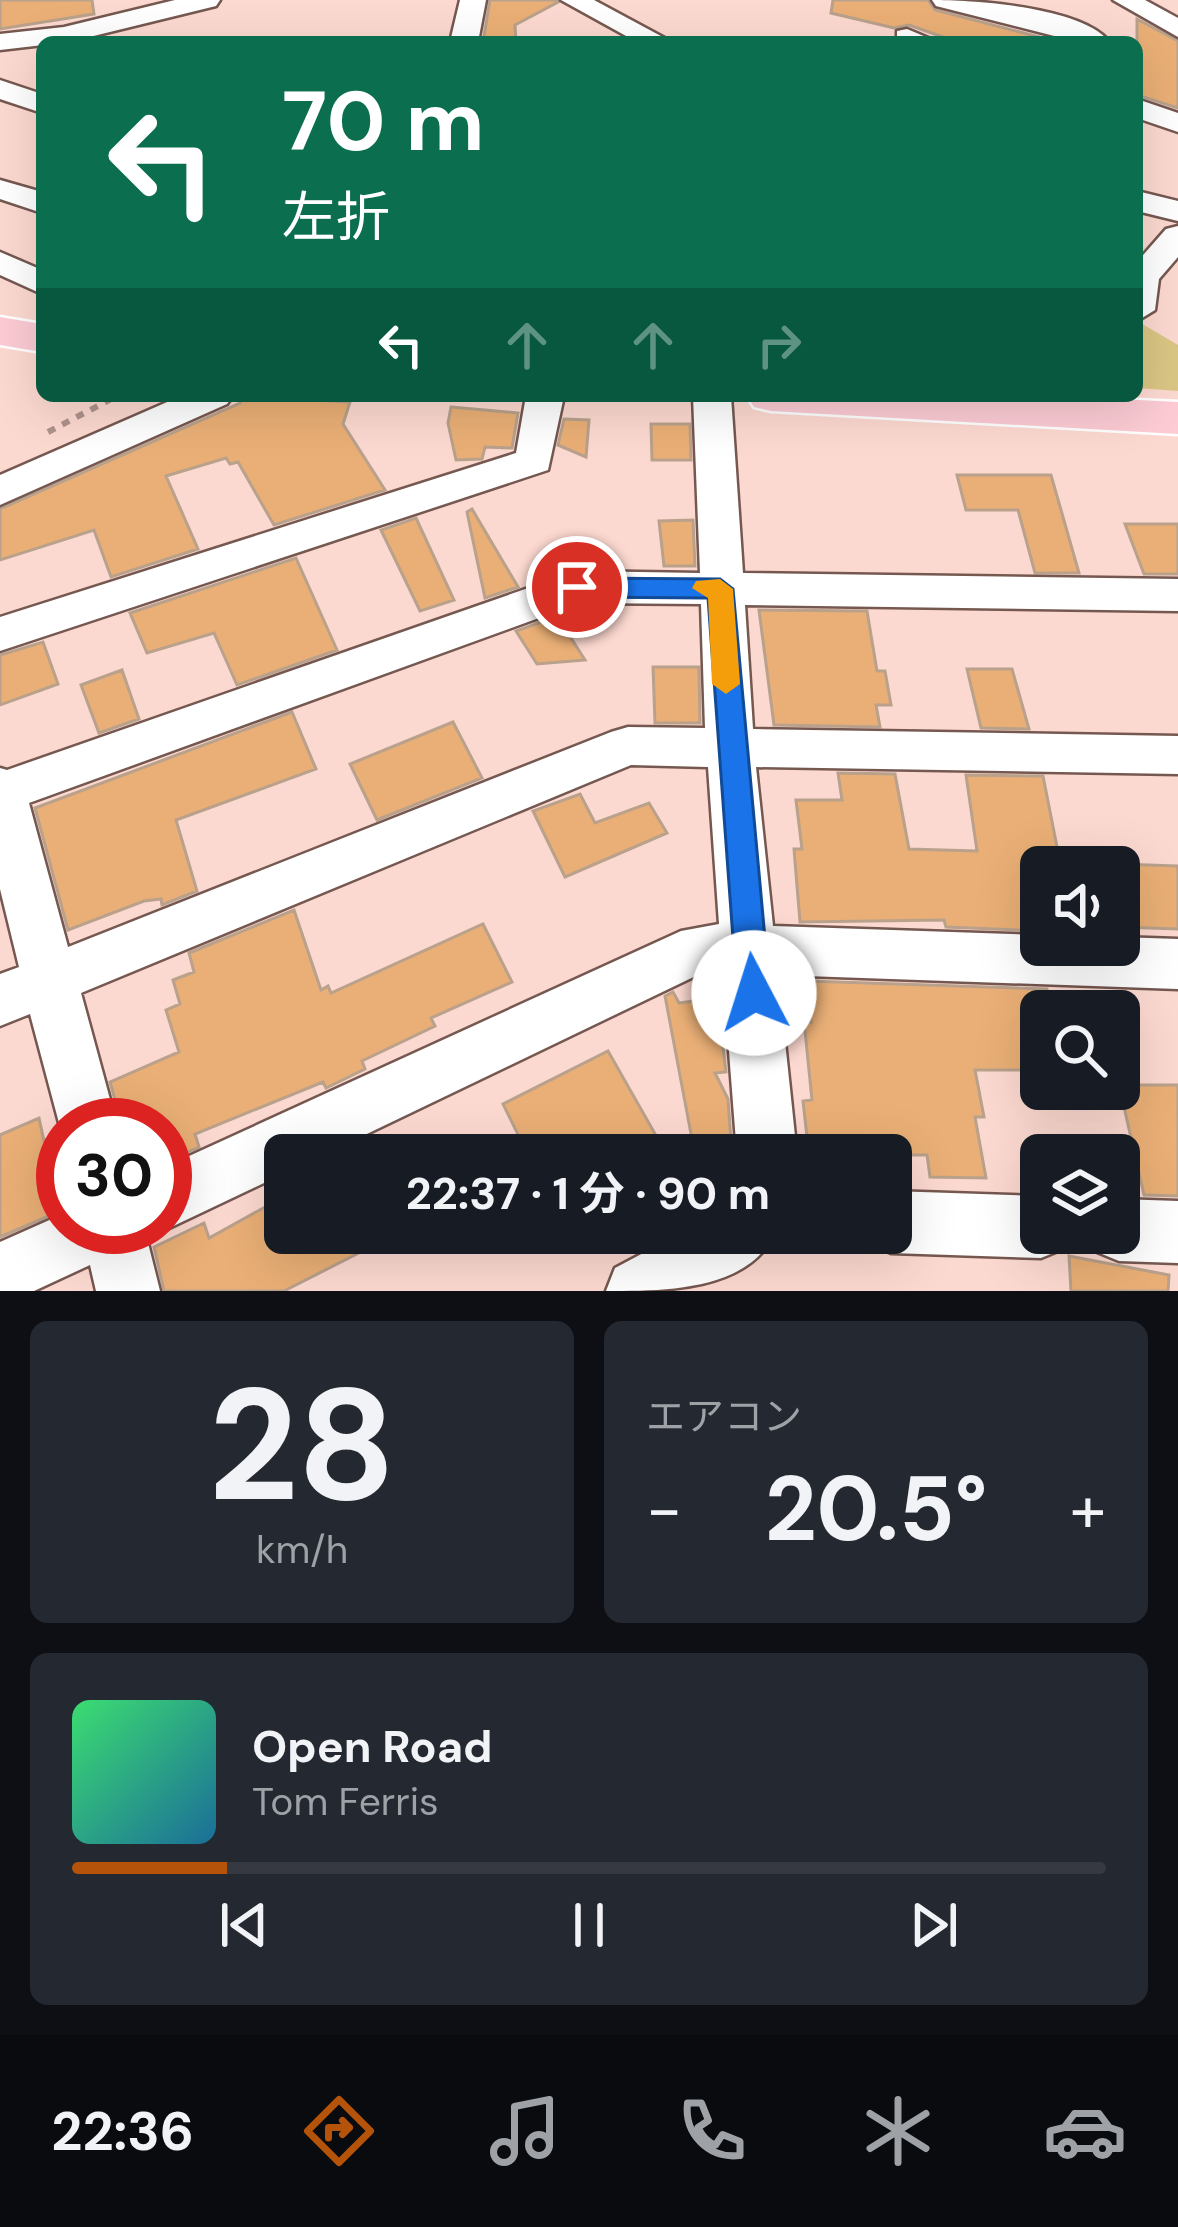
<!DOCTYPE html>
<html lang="ja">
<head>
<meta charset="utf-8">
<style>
  body { margin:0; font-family:"DM Sans","Noto Sans JP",sans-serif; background:#242831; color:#f1f3f6; height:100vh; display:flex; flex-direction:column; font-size:45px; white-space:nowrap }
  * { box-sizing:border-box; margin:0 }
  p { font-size:39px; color:#9ea1a6 }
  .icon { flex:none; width:66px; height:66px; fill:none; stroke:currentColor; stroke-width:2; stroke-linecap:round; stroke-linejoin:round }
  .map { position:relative; height:1291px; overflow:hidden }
  .drawer { display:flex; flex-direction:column; gap:30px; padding:30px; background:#0d0f14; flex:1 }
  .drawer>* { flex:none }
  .hud { position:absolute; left:36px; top:36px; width:1107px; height:366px; border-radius:18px; box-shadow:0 12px 48px #0002; background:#0b6e4f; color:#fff; overflow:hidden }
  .controls { position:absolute; left:1020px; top:846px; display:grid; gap:24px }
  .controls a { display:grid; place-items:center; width:120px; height:120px; border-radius:18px; background:#171b24; box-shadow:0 12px 48px #0002; font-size:60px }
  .speed { position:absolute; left:36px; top:1098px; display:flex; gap:24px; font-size:60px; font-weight:700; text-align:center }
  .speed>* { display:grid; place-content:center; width:156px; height:156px; border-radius:50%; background:#171b24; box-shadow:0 12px 48px #0002; line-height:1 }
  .speed .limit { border:18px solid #d22; background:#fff; color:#111 }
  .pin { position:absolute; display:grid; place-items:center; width:102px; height:102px; color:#fff; margin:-51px; border:6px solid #fff; border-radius:50%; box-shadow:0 3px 12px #0007 }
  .me { position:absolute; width:132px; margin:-66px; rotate:355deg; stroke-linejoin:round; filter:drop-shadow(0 0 9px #0008) }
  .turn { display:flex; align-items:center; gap:42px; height:252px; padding:0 48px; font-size:54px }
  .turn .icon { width:156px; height:156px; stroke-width:2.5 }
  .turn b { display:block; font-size:84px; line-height:102px }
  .lanes { display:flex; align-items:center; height:114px; padding:0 48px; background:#0003; justify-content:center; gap:60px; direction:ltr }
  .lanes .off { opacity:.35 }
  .big { font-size:90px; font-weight:700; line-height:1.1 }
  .drawer .widget { flex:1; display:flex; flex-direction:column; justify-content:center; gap:18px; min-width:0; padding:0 42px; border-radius:18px; background:#242831 }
  .drawer .dial { align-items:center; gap:0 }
  .dial b { font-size:156px; line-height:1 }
  .song { display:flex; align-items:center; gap:36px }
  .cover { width:144px; height:144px; border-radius:18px; background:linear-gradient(135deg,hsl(140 70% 55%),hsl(200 70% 35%)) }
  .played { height:12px; border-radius:6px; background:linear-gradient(90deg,#b45309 15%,#363941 15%) }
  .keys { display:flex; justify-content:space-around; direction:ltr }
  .heat { display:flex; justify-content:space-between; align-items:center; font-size:66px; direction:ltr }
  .drawer .tiles { flex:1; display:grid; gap:30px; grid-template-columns:1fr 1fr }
  .widget:last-child { grid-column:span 2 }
  .trip { position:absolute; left:264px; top:1134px; width:648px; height:120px; border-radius:18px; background:#171b24; box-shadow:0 12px 48px #0002; font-weight:700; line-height:120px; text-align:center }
  .tab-bar { display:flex; height:192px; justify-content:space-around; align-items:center; background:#090b0e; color:#9ea1a6 }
  .tab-bar .icon { width:84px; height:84px }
  .tab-bar .on { color:#b45309 }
  .tab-bar b { font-size:54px; color:#f1f3f6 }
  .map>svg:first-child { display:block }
  .green { fill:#dac684 }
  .building { fill:#eaaf76; stroke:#b9a18b; stroke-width:3 }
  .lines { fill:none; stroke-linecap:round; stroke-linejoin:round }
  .minor-casing { stroke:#755850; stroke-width:5 }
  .major-casing { stroke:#fff; stroke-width:5 }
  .path { stroke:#ae938c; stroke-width:6; stroke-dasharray:8 8; stroke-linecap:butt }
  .minor { fill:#fff; fill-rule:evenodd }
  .major { fill:#fccbd4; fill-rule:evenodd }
  .route { fill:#1a73e8; stroke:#114b97; stroke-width:3 }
  .slow { fill:#f59e0b }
</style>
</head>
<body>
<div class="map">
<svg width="1178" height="1291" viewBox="0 0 1178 1291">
  <rect width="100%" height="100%" fill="#fcd9d0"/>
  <path class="green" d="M1137 321 1178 345V391L1137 388Z"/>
  <path class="building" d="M0 0H92L94 14 0 29Z
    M490 0H557L558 2 515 25 516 42H483Z
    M833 0H928L935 10 1043 38 957 42 909 25 894 28 831 13Z
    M1137 19 1178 41V108L1137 95Z
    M244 396 350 402 343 424 385 490 274 525 238 462 230 464 226 458 166 476 198 549 111 577 94 530 0 560V509L240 403Z
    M451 407 518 413 512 448 485 447 482 459 456 460 448 423Z
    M564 419 589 420 586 457 558 445Z
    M651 424H690L691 460H652Z
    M957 475H1051L1079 573H1035L1018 510H966Z
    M472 509 518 587 485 598 467 512Z
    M416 518 454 600 420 611 381 530Z
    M693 520 695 566H664L659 521Z
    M1125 524H1178V574H1144Z
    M296 558 337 650 237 685 214 633 147 653 130 613Z
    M759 610 867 611 877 671H885L891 705H876L880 727 774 725Z
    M557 616 585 660 537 664 516 631Z
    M43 642 58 684 0 705V655Z
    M653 667H699L700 723H655Z
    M967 669H1012L1029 729 981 728Z
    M122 670 139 719 99 733 81 685Z
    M292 712 316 769 176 820 197 891 162 905 161 899 144 901 68 930 35 808Z
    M453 722 482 778 377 820 350 764Z
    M838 773 895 774 909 849 977 851 966 775 1043 776 1061 867H1041V931L946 927 944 920 800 922 794 849H802L796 800H842Z
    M580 794 595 823 649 803 667 833 565 877 533 811Z
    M1119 864 1178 866V929L1119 927Z
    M294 910 321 990 328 986 331 993 483 924 512 982 431 1018 435 1026 362 1061 365 1069 326 1088 323 1082 195 1134 199 1147 170 1160 165 1125H122L110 1082 179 1052 166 1010 180 1004 173 980 194 972 189 953Z
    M807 981 1047 989 1052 1011H1041V1070H975L984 1117H975L986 1178 930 1177 927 1155H809L803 1101 812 1100 804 1021 811 1022Z
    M673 992 679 1003 717 998 726 1072 715 1073 728 1099 732 1155H695L665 996Z
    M608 1051 667 1155H528L503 1104Z
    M1119 1085H1178V1196L1144 1195Z
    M39 1118 44 1141 52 1136 63 1210 0 1237V1135Z
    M276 1201 285 1233H398L284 1291H164L154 1247 204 1223 209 1238Z
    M1069 1256 1169 1275 1168 1291H1071Z"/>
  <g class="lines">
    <g class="minor-casing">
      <path id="minor" d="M175 0H220L216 6 69 42 0 50V34L64 27Z
        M460 0H486L478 42H450Z
        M561 0H594L672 42H637Z
        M932 0C975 0 1079 7 1108 40L1078 42 936 6Z
        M1113 0H1145L1178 18V37Z
        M907 29 938 42H897V31Z
        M0 80 42 94V113L0 99Z
        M1137 99 1178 113V132L1137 118Z
        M0 180 42 192V213L0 199Z
        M1137 191 1178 201V221L1137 211Z
        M1178 226V257L1159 279 1155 310 1137 321V262L1166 229Z
        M0 252 42 270V294L0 275Z
        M181 396H233L227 404 0 505V475Z
        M526 396H564L548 470 0 651V617L516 453Z
        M693 396H731L743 573 1178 579V611L745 605 753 729 1178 736V774L756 767 773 926 1041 935V945H1119V937L1178 939V989L778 975 797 1155H737L723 973 704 972 323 1155H285V1173L165 1230 159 1227H165V1167L681 931 719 924 708 767 631 765 81 993 117 1125H63V1138L30 1014 0 1026V974L19 967 0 889V768L7 770 577 571 700 573ZM580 603 701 604 705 728 628 727 611 732 68 947 29 803Z
        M891 1191 1041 1196V1233H1070L1063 1249 1041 1258 891 1253 869 1244 865 1233H891Z
        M1119 1199 1178 1201V1263L1119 1261 1097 1252 1089 1233H1119Z
        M63 1214V1227H144L160 1291H96L90 1265 34 1291H0V1242Z
        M681 1233H775C748 1291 665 1291 606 1291L615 1268Z"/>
    </g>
    <g class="major-casing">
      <path id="major" d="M0 317 42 324V352L0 345Z
        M747 396H1057L1178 402V434L771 411 754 407Z"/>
    </g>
    <path class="path" d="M48 432 117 396"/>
    <use href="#minor" class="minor"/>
    <use href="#major" class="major"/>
  </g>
  <path class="route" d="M577 578 720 579 733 589 770 993 765 1004 754 1009 742 1004 737 993 708 598 577 597 564 587Z"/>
  <path class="slow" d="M720 579 733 589 740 684 726 694 712 684 708 598 692 588 696 581Z"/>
</svg>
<div class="controls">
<a><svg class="icon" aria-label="sound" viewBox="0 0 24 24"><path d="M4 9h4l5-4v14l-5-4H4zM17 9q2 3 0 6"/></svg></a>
<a><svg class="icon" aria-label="search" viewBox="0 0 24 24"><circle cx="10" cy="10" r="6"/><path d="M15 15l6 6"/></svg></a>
<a><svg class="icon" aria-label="layers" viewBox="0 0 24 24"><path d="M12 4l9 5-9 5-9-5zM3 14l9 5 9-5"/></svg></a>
</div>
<div class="speed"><div class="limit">30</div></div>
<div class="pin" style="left:577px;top:587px;background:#d93025"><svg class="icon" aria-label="arrive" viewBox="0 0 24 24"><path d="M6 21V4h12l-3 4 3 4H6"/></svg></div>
<svg class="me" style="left:754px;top:993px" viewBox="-20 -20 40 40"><circle r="19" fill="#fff"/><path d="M0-13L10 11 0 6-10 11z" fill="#1a73e8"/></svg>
<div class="trip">22:37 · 1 分 · 90 m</div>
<div class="hud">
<div class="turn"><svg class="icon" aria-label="left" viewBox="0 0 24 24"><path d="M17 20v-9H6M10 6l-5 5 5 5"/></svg><div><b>70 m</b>左折</div></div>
<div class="lanes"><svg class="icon" aria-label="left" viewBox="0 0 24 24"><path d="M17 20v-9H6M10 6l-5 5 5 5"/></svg><svg class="icon off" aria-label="ahead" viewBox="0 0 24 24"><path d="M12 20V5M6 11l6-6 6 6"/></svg><svg class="icon off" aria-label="ahead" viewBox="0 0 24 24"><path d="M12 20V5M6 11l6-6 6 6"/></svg><svg class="icon off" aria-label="right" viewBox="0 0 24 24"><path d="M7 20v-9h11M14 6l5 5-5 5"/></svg></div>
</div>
</div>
<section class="drawer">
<div class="tiles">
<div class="widget dial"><b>28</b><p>km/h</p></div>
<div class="widget"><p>エアコン</p>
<div class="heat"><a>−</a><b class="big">20.5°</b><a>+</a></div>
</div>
<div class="widget">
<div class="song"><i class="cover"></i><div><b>Open Road</b><p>Tom Ferris</p></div></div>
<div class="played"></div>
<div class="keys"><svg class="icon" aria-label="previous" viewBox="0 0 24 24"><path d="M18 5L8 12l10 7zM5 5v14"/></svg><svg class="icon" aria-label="pause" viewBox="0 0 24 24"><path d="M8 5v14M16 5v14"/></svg><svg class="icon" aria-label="next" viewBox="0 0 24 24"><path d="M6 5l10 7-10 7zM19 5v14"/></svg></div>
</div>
</div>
</section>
<nav class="tab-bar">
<b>22:36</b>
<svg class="icon on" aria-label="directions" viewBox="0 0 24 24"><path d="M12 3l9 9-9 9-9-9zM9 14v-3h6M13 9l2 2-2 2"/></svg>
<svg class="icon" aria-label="music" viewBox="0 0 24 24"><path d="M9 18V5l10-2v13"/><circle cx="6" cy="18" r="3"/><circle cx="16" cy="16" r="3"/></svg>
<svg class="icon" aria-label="phone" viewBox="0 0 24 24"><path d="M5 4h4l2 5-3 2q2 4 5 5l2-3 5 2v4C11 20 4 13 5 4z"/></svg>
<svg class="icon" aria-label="climate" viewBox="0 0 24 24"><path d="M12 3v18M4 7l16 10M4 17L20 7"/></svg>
<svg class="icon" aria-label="car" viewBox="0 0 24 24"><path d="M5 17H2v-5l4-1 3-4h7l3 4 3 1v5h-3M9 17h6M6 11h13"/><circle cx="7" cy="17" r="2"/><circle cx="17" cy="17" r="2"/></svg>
</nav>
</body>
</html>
